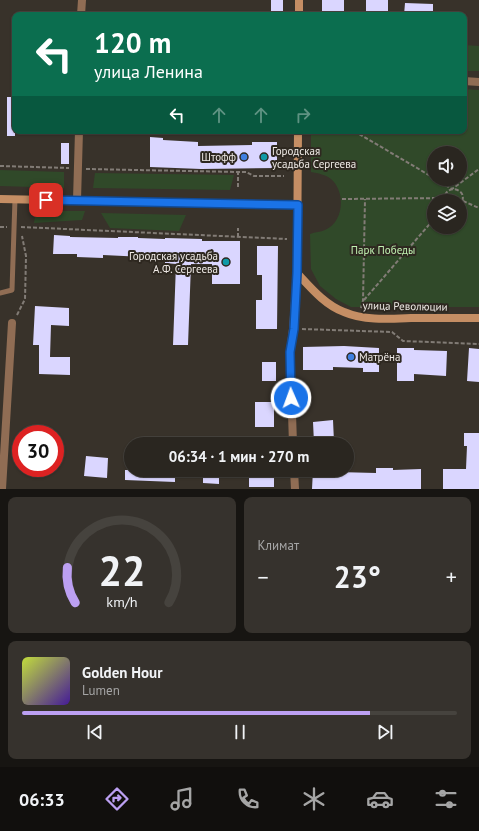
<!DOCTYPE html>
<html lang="ru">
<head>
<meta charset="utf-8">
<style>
  body { margin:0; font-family:"PT Sans",sans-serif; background:#36322d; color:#f1f3f6; height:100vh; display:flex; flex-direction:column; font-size:15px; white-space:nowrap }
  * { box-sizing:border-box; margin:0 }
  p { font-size:13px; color:#a5a5a5 }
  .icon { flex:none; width:22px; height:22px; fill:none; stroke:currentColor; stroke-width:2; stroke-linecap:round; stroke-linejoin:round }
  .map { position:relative; height:489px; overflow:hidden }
  .drawer { display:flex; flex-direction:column; gap:8px; padding:8px; background:#171512; flex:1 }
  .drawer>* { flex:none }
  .hud { position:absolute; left:12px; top:12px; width:455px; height:122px; border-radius:8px; box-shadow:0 1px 3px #0004,0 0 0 1px #46433e; background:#0b6e4f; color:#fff; overflow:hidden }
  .buttons { position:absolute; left:427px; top:146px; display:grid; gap:8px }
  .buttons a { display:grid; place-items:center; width:40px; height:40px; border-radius:50%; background:#2a2620; box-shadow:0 1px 3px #0004,0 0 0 1px #46433e; font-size:20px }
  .speed { position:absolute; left:12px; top:425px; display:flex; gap:8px; font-size:20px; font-weight:700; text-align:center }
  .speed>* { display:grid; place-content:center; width:52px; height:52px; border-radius:50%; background:#2a2620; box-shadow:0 1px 3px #0004,0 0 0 1px #46433e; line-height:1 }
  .speed .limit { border:6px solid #d22; background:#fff; color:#111 }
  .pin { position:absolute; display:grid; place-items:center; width:34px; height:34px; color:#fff; margin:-17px; border-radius:8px; box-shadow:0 2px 6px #0006 }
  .me { position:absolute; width:44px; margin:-22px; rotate:358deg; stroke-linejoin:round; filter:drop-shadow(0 0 3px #0008) }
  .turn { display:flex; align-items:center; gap:14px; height:84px; padding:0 16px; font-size:18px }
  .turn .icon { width:52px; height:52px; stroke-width:2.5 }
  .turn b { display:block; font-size:28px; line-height:34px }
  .lanes { display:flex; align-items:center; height:38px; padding:0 16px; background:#0003; justify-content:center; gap:20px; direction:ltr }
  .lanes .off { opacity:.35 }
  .big { font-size:30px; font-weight:800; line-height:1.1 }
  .drawer .tile { flex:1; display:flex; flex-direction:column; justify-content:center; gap:6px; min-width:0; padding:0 14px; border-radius:8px; background:#36322d }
  .drawer .dial { align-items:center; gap:0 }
  .dial svg { height:104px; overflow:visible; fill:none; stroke:#46433e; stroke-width:7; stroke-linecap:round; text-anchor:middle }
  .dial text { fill:#f1f3f6; stroke:none }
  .song { display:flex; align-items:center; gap:12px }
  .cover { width:48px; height:48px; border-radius:6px; background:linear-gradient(135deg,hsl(70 70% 55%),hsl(260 70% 35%)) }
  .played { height:4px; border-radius:2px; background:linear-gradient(90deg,#bca0f2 80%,#46433e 80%) }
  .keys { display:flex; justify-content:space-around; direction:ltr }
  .heat { display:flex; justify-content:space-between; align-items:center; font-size:22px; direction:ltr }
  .drawer .tiles { flex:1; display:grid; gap:8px; grid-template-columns:1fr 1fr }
  .tile:last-child { grid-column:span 2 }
  .trip { position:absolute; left:124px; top:437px; width:230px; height:40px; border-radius:20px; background:#2a2620; box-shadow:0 1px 3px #0004,0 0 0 1px #46433e; font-weight:800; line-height:40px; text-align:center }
  .menu { display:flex; height:64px; justify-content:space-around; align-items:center; background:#110f0d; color:#a5a5a5 }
  .menu .icon { width:28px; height:28px }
  .menu .current { color:#bca0f2 }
  .menu b { font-size:18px; color:#f1f3f6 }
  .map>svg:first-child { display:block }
  .green { fill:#304929; fill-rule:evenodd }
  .building { fill:#dad6ff }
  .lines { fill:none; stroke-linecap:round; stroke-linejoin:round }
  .path { stroke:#827c76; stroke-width:2; stroke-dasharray:4 2; stroke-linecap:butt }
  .service { stroke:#906d54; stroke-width:5 }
  .minor { stroke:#906d54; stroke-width:8 }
  .secondary { stroke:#c58e64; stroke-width:8 }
  .route-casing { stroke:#114b97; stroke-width:10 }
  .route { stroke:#1a73e8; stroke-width:7 }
  .shop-dot { fill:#3f7fe0; stroke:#2e2820; stroke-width:1.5 }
  .culture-dot { fill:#0f9aa8; stroke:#2e2820; stroke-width:1.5 }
  .labels { text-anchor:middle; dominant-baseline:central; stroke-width:4; stroke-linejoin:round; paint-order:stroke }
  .poi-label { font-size:11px; fill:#efeae6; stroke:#2e2820; text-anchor:start }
  .park-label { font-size:11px; fill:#c0f1b1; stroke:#2e2820 }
  .street-label { font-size:11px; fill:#efeae6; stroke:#2e2820 }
</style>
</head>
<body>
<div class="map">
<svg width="479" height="489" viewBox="0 0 479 489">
  <rect width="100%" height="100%" fill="#38322a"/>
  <path class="green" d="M464 45 479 46V71H464Z
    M464 89 479 90V307H351L336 299 320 286 311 269 310 234C315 232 321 232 325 230 344 222 346 192 331 179 326 175 318 173 311 172V131H464ZM434 153H460V179H434ZM434 201H460V227H434Z
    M0 170 64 172V188L0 186Z
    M95 173 234 175 230 190 93 188Z
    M36 211H85L82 220 34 223Z
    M101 213 186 215 179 231 110 228Z"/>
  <path class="building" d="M271 0H283V13H271Z
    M322 0H344V15H322Z
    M366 0H388V15H366Z
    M405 3 433 4V15H404Z
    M7 97H15V136H7Z
    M150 137 163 138V140L198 142V146L252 145V142H277V168L201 169 150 167Z
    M61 143H69V164H61Z
    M54 235 70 236V237L118 238V237H138V238L165 239V238L202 239V241H240V284H212V264H191L188 345H173L176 264 165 263V258L103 255V258L77 257V254H53Z
    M257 246H278L277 329H256V300H262V275H257Z
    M35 306 69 308V326L51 325 50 357H70V375L39 374V345H33Z
    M344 346 379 348V372H363V368L333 367V370H303V347Z
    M397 348H414V350L447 351 446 376 414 374V381H397Z
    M469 348 479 349V382L467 381Z
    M262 362H276V381H262Z
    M255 402H274V427H255Z
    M333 420 334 442 314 443 313 422Z
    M464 433H479V489H443V469H466L467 446H464Z
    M86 456 108 458 107 478 84 476Z
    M376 468H393V470L421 469V489H312L313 470H338L337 472 376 473Z
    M125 470H175V482L125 480Z
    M203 470H219V484L203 483Z
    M249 470H274V487H249Z"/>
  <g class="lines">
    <path class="path" d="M354 131 434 178
      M309 132V131
      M0 166 69 168
      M86 169 238 172H246L254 176H284
      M435 179 452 189 479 169
      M238 187V172
      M342 199 444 198
      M445 201C442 182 472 188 460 205
      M463 201 479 208
      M0 227H7
      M21 227 287 239
      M238 237V228
      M364 300 434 219
      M361 308 363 301 365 199
      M17 315 25 299 26 256 22 236
      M302 329 392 332 403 341 479 344"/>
    <path class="service" d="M0 293 12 290 15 199"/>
    <path class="minor" d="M81 15 82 0
      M464 81 479 82
      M77 200 79 131
      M293 444 290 352 293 329 297 273
      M294 470 295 489
      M2 489 12 323"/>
    <path class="secondary" d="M299 0V15
      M298 131 297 273C311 288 325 305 344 312 365 321 389 319 411 318 434 318 456 318 479 318
      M0 199 298 205"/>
  </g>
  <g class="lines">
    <g class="route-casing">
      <path id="route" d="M46 200 298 205 297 273 294 329 290 352 291 398"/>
    </g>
    <use href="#route" class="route"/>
  </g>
  <g class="shop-dot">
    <circle cx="244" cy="157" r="4"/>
    <circle cx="351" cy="357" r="4"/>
  </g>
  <g class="culture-dot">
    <circle cx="264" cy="157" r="4"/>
    <circle cx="226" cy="262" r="4"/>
  </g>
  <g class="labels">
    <g class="poi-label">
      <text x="272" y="151">Городская<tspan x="272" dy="13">усадьба Сергеева</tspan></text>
      <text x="236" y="157" text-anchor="end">Штофф</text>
      <text x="218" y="256" text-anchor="end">Городская усадьба<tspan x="218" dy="13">А.Ф. Сергеева</tspan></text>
      <text x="359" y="357">Матрёна</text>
    </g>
    <g class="park-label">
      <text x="383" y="250">Парк Победы</text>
    </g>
    <g class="street-label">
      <text transform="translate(405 306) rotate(1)">улица Революции</text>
    </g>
  </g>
</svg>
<div class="buttons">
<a><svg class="icon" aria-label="sound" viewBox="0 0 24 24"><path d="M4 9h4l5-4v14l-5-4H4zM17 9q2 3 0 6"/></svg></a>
<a><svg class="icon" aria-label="layers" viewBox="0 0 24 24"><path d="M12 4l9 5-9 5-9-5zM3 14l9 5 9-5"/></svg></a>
</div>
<div class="speed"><div class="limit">30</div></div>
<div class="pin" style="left:46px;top:200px;background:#d93025"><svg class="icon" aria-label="arrive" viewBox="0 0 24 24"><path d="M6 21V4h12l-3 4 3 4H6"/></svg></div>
<svg class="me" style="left:291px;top:398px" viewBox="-20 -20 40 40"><circle r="17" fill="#1a73e8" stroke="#fff" stroke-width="3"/><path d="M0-11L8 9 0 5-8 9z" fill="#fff"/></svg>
<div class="trip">06:34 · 1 мин · 270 m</div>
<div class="hud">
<div class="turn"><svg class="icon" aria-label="left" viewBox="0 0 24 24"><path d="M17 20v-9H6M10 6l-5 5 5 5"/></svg><div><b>120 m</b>улица Ленина</div></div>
<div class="lanes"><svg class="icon" aria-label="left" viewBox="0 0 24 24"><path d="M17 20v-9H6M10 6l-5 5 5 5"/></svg><svg class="icon off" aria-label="ahead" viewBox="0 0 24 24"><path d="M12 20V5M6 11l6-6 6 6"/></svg><svg class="icon off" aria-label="ahead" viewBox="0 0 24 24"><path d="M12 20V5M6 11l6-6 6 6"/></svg><svg class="icon off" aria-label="right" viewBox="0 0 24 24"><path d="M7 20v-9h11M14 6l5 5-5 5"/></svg></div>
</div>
</div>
<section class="drawer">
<div class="tiles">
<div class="tile dial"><svg viewBox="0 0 100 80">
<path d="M14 69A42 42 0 1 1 86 69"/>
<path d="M14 69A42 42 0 0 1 8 42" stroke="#bca0f2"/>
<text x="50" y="56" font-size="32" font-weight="700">22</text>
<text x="50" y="72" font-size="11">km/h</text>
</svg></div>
<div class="tile"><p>Климат</p>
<div class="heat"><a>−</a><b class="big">23°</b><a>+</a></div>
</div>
<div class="tile">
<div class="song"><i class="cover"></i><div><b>Golden Hour</b><p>Lumen</p></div></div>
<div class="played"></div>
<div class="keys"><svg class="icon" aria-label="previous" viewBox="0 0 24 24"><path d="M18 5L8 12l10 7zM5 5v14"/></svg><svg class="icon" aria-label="pause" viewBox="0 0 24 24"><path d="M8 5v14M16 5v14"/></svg><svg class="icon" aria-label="next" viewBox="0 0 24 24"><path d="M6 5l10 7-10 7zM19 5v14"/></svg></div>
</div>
</div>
</section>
<nav class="menu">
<b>06:33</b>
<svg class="icon current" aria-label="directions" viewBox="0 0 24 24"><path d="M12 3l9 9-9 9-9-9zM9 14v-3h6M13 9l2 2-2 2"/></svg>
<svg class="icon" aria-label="music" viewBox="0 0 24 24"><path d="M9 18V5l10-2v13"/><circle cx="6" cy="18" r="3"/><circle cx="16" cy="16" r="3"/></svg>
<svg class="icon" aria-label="phone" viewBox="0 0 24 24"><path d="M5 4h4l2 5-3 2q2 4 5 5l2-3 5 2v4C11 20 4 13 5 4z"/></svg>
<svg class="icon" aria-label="climate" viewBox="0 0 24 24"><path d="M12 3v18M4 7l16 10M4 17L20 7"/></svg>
<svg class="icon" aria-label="car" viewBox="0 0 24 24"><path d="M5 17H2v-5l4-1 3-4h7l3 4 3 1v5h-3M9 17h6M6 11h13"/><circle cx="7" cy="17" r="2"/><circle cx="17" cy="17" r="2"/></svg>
<svg class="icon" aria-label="filters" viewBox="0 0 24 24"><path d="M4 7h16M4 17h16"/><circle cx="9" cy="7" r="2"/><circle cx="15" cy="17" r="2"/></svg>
</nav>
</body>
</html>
